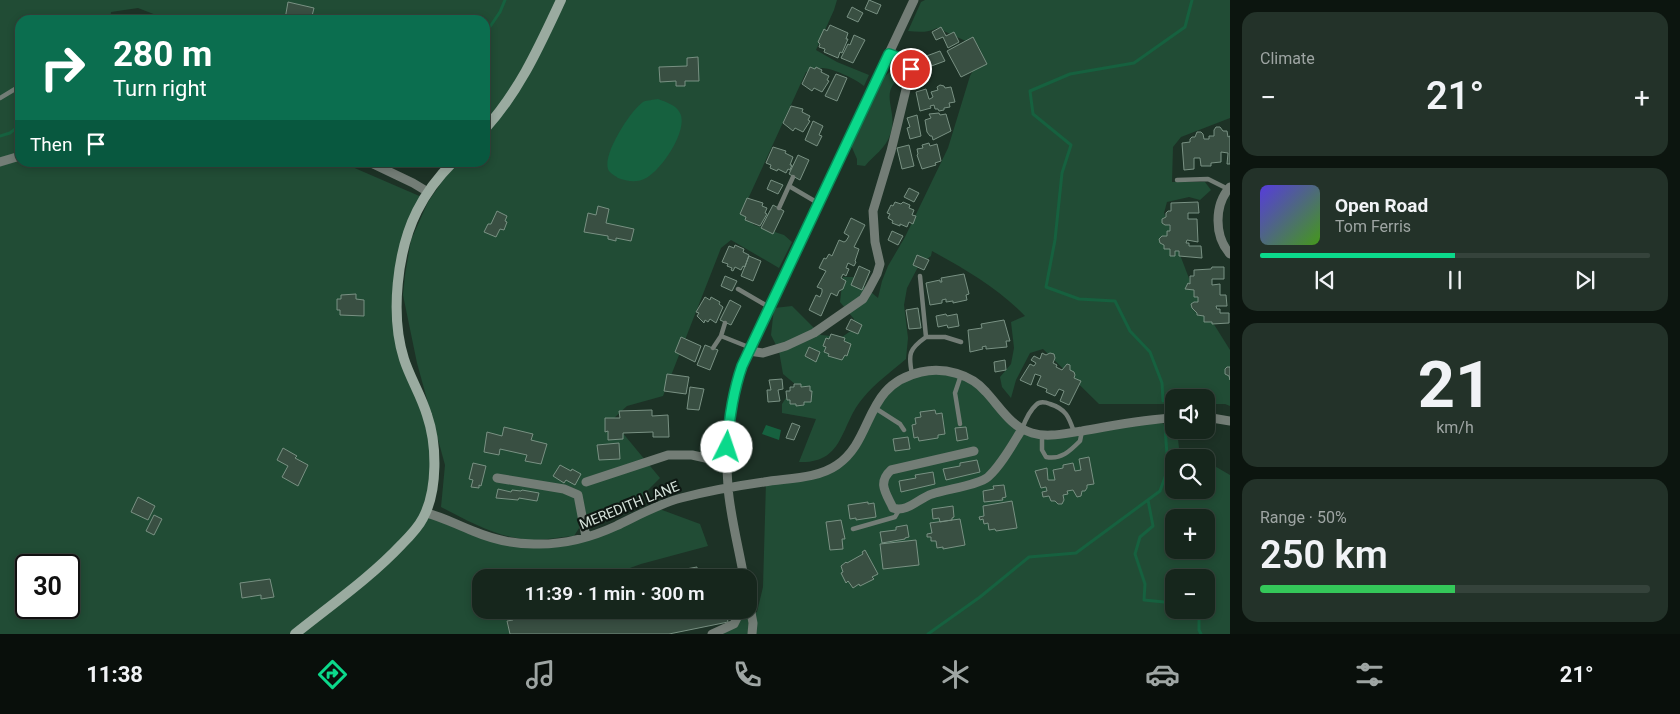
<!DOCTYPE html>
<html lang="en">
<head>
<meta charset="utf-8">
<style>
  body { margin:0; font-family:Roboto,sans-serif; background:#233229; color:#f1f3f6; height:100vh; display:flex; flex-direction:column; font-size:19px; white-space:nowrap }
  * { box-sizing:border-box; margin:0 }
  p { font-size:16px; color:#9ea5a3 }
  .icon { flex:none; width:28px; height:28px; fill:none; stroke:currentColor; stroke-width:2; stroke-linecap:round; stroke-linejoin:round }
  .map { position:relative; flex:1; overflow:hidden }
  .panel { display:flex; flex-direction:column; gap:12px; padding:12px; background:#0c150f; width:450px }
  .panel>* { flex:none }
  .banner { position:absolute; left:15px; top:15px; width:475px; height:152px; border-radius:15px; box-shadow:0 2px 8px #0003,0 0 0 1px #35433b; background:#0b6e4f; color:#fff; overflow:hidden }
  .buttons { position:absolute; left:1165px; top:389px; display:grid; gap:10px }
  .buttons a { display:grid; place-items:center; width:50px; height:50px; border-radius:10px; background:#16261c; box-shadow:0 2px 8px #0003,0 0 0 1px #35433b; font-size:25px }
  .speed { position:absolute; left:15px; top:554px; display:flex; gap:10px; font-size:25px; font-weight:700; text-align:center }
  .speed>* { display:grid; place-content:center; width:65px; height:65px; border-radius:50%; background:#16261c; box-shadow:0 2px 8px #0003,0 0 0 1px #35433b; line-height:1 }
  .speed .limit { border:2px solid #111; border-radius:8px; background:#fff; color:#111 }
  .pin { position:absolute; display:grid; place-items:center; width:42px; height:42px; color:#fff; margin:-21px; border:2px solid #fff; border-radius:50%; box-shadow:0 1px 5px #0007 }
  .me { position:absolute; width:55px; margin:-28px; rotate:4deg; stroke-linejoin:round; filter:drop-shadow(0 0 4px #0008) }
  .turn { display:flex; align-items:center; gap:18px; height:105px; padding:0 15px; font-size:22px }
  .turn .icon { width:65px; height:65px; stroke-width:2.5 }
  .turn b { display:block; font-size:35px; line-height:42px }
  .then { display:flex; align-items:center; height:48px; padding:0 15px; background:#0003; gap:10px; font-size:19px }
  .big { font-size:38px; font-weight:600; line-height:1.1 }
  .panel .widget { flex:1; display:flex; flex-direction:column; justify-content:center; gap:8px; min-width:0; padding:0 18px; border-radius:15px; background:#233229 }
  .panel .dial { align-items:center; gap:0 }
  .dial b { font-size:65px; line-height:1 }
  .song { display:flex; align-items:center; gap:15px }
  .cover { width:60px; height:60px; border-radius:8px; background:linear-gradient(135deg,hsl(250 70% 55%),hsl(100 70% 35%)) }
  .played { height:5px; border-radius:2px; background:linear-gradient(90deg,#0bd98b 50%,#35433b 50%) }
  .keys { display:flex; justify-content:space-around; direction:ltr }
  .heat { display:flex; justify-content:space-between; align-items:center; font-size:28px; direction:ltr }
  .charge { height:8px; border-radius:4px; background:linear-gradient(90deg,#34c759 50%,#35433b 0) }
  .trip { position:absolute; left:472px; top:569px; width:285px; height:50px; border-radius:15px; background:#16261c; box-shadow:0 2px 8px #0003,0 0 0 1px #35433b; font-weight:600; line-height:50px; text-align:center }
  .tabs { display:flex; height:80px; justify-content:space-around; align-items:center; background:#090f0b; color:#9ea5a3 }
  .tabs .icon { width:35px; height:35px }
  .tabs .active { color:#0bd98b }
  .tabs b { font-size:22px; color:#f1f3f6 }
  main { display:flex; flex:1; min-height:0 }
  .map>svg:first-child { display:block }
  .green { fill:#214c35; fill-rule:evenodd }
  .water { fill:#16613f }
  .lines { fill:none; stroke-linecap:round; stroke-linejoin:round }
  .stream { stroke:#16613f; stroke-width:3 }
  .building { fill:#394f42; stroke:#799183 }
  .lane { stroke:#737d76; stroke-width:4.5 }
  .street { stroke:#737d76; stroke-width:9 }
  .secondary { stroke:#9aaba0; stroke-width:10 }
  .route-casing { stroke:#078d5a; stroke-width:12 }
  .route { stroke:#0bd98b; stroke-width:9 }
  .labels { text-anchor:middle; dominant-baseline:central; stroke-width:4.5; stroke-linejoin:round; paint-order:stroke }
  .street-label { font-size:14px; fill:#d5e2da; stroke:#0e1712 }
</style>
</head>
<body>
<main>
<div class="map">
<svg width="1230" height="634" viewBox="0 0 1230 634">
  <rect width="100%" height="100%" fill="#1d3226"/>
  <path class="green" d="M0 0H561L526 73 485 129V20H169L138 8 111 12 110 20H20V162L343 163 424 198 407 236 398 333 427 415 434 461 423 520 436 516 496 539 575 541 654 507 700 524 708 546 641 564 605 577 481 578V610H520L507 621 510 634H0ZM26 565H69V608H26Z
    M563 0H837L834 10 816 50 837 62 869 75 864 86C856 79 832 68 822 68 817 68 811 71 806 72L742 212 754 225 784 235 792 242 779 268 731 240 721 248 663 396 627 406 612 420 660 478 634 504 581 525 574 536C560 537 545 540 531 540 498 538 470 522 441 507L445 465 417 363 403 295 405 275 411 240 428 202 450 170 457 163 485 162V131Z
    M925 0H1230V118L1181 137 1173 147 1172 182H1205L1211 190 1200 200 1189 197 1167 202 1164 213 1195 294 1230 350V406L1225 404H1206V398H1174V404H1099L1043 349 1030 353 1016 380 1011 398 1002 387 1000 377 1011 364 1014 348 1011 322 1025 316C999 289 965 269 932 251L931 256 919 265 907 288 904 305 908 338 906 359C892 371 875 383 863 398 840 424 845 464 799 462L816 419 782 413V404L795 384 783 374 779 351 771 335 774 308 792 306 821 335 842 337 852 330 854 319 840 302 843 277H853L878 298 882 281 888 266 905 237 948 148 970 76 982 55 979 47 937 28C928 33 918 32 908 31L921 2Z
    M895 67H907V73C874 92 900 108 890 135 885 149 874 155 865 166L857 165V159L850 143 883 78Z
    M923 371 970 379 1006 416 1033 434 1155 420 1177 430 1180 457 1174 458V490H1206V461L1230 475V634H721L745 617 757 612 763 587 766 482 814 475 845 458 882 395ZM1174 518H1206V550H1174ZM1174 578H1206V610H1174Z"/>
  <path class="water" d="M658 99C666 102 676 105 680 113 689 130 660 173 644 179 636 183 626 181 618 178 616 176 611 174 609 171 600 157 631 110 643 102 647 100 654 100 658 99Z
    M766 425 781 430 779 440 762 434Z"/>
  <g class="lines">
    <path class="stream" d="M151 20H153
      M485 34 500 12 505 0
      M0 136 10 133 20 125
      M1163 401 1162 383 1150 352 1130 331 1115 301 1079 299 1046 287 1055 240 1062 173 1071 145 1033 114 1030 91 1070 74 1134 63 1185 27 1192 0
      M1148 500 1153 526 1140 537 1135 554 1145 584 1144 600 1174 603
      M1196 610 1199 611V630L1201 634
      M928 634 980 597 1029 557 1076 553 1160 491 1168 469 1165 427"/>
  </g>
  <path class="building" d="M869 0 881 5 877 14 865 9Z
    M288 2 314 8 311 20 296 18V20L285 19Z
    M852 7 863 13 858 22 847 17Z
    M830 25 848 33 846 39H848L842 53 840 52 838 58 824 52 825 49 819 47 820 44 818 42 824 29 827 31Z
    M941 27 946 36 954 32 959 42 948 48 943 37 936 40 932 32Z
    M854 35 865 40 853 63 841 58 848 44 850 45Z
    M973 37 987 64 961 77 947 51Z
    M940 51 945 61 926 68 921 58Z
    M698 57 699 81H685V86H676V81L660 82 659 67 687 66V58Z
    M810 67 815 69 816 67 822 70 821 72 829 76 827 80 829 81 822 92 814 88 812 91 802 84Z
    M836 74 847 78 837 101 825 96Z
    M940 85 944 86 945 88 951 87 955 102 949 103 950 107 944 108V110L939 111 938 109H935L934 105 930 106 931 108 920 111 916 92 926 89 929 99H930L933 97 931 92 938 90 937 87Z
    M791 106 803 109 802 112 810 116 808 120 810 121 803 132 795 128 793 131 783 123Z
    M939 113 940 115 946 114 951 131 933 140 932 136H930L927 132 925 120 931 118 929 114Z
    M917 115 921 136 910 139 907 128 910 127 907 118Z
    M813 121 823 126 819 135 822 136 817 146 805 140Z
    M1216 127H1220L1223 131H1227L1228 137 1230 136V164H1227L1228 153 1221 152V162L1211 163V166H1201L1200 158H1194V169L1184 170 1182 143 1190 142V139L1192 137H1195L1197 132H1201L1203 134 1204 139H1209V136H1214V130Z
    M929 143 930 146 937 144 941 161 935 163 936 165 922 169 917 155 918 154 917 149 923 148 922 145Z
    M909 145 914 166 902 169 897 148Z
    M773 147 786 151 785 153 793 157 790 165H792L790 170 788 169 786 173 778 169 777 171 770 168 771 165 766 163Z
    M798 155 809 160 800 180 789 174Z
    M771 180 783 185 778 194 767 189Z
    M909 188 919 193 914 202 904 197Z
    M747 198 763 203 762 206 767 208 765 213 767 214 760 226 745 220 746 217 740 214Z
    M895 202 901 204 903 202 910 205 909 208 914 210 912 215 916 216 913 224 909 222 907 227 900 224V226L892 223 893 221 888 218 890 214 887 213 891 205 893 206Z
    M1198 202 1199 213H1188V219H1197L1198 242 1187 240 1186 243H1189V246H1201L1202 258 1179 256V251H1175V256H1170V249H1164V245L1160 243 1159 239 1162 236H1167V231H1170V225H1165L1162 223V219L1166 217V213L1168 211H1171V203Z
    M773 205 784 211 773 234 761 228Z
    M598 206 609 209 606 223 634 229 631 241 616 238V241L608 239V236L584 232 588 213 596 215Z
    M497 211 507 216 505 221 507 222 504 230 500 229 496 237 484 232 488 224H491Z
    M851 218 865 225 854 247 859 249 855 261 856 262 854 266 848 263 846 268 849 269 846 276 843 274 841 278 846 281 843 289 839 291 837 296 831 293 821 316 809 310 816 295 820 297 822 292V289L817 287 826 271 819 268 824 258 826 259 829 254 832 256 839 240 844 242 846 241 849 236 844 233Z
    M892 231 903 236 898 245 888 240Z
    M735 245 744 249 743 252 749 255 745 267 743 266 741 270 735 267 733 271 731 270 732 268 727 266 728 264 722 262 729 246 734 248Z
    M917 255 929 260 924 270 913 265Z
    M749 256 761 261 753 281 741 276Z
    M859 266 870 271 862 290 851 285Z
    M1212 267H1224V279H1212V285L1220 284V295H1226L1227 306H1216L1217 309H1220V313H1229V323L1212 324V322H1204V316L1197 315V313L1192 308 1191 304 1194 302H1198V297H1194V290L1185 289 1188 283 1190 284V276H1194V270L1211 269Z
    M964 274 969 294 966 295 967 300 953 303V301L946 302V299L942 300V303L930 305 926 283 940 280V282H942L941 278Z
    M725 276 737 281 732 291 721 286Z
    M356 294V299L364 300V316L340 315V310H337V299H341V295Z
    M705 297 710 300 711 297 720 302 719 304 723 307 716 323 710 319 708 322 705 320 704 323 697 316 699 313 696 312Z
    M730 300 741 306 731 325 720 320Z
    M918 308 921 328 909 329 906 310Z
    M946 314 947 316 957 314 959 326 948 328 947 325 938 327 936 316Z
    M851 319 862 325 858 334 846 329Z
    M1004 320 1010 341H1006L1007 347 986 349V346L982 347 983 349 970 352 968 330 982 328 981 324Z
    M831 334 845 338 844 341 851 344 847 356 845 355 842 360 828 356 829 354 824 352 826 347 823 346 826 338 829 339Z
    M681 337 701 346 695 362 675 352Z
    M705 345 718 350 710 370 697 365Z
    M809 347 820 352 816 362 805 356Z
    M1042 353 1046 355 1050 353 1054 354 1055 358 1053 363 1057 365 1056 367 1062 370 1067 364 1070 365V370L1074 372 1075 375 1074 378 1081 381 1069 405 1060 401 1064 391 1059 389 1055 396 1046 392 1047 389 1037 385 1041 376 1035 374 1031 385 1020 380 1030 364 1034 366 1036 363 1031 360 1034 356 1040 359Z
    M1005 360 1006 370 995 372 994 362Z
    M1227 367H1230V380L1229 376 1225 374V369Z
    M667 374 689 377 686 394 664 391Z
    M782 379 783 389 778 390 780 401 768 402 767 390H771L769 380Z
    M794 384H801V387L810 386V391H812L811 402H804V405L796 406V404H790V400H787L786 391H790V387H794Z
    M690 387 704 389 699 410 687 409Z
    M652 410V416L668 415 669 437H653V432L623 433V439L608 440V431L605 432V418H620L619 411Z
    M935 410 936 414 942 413 945 434 938 435V438L919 441 918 437 914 438 912 425 916 424 915 418 921 417 920 412Z
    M792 423 800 426 794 440 786 438Z
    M504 427 533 434 531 440 547 444 541 464 525 461 527 455 500 449 499 455 484 452 487 432 502 436Z
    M966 427 968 439 957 441 955 428Z
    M908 437 910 449 895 451 893 439Z
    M619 443 620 459 599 460 597 445Z
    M283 448 297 456 295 458 308 465 298 486 282 477 288 466 277 460Z
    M1089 457 1094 484 1087 485V488L1085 491H1082L1081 496 1077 497 1073 490 1067 491 1068 494 1063 495 1064 500 1062 504H1058L1055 501H1051L1049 496 1043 497 1042 492 1047 491 1046 487 1041 488 1035 471 1047 468 1048 480H1055L1053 470 1063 468V465L1073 463 1075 471 1081 470 1079 459Z
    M977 460 980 472 946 480 943 469 960 466V463Z
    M473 463 486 466 481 486 479 485V488L471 487 473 480 469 479Z
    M560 465 571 471 572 469 581 474 575 485 566 480 564 483 553 476Z
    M933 472 935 484 901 492 899 481 916 478 915 475Z
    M1004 485 1006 497 1002 498 1003 500 984 502 983 491 994 489 993 486Z
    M498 489 511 492 512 490 521 491 522 490 539 493 537 501 519 498 518 500 496 498Z
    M138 497 155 506 148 520 131 512Z
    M1012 501 1017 528 996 531 995 529 989 530 988 523 984 524 983 519 980 520 979 517 984 516 983 506Z
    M868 502V504L874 503 876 517 856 520V518L850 519 848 505Z
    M953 506 954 517 952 518V520L940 522 939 518 933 519 932 509Z
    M154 515 162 519 154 535 146 531Z
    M960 519 965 545 943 549V547L937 548 936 541H931V537H927V534L932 533 930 523Z
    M841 520 845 539H842L843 549 830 550 826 522Z
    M907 525 909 537 905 538V539L882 543 880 532 896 530V527Z
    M916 540 919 565 883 569 880 544Z
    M865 550 878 574 872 577 874 579 860 586 859 584 853 588 848 581 846 583 841 573 843 572 841 566 846 562 847 563 863 554 862 552Z
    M697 567V570L702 569 704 578H661L663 577 662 574 673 572 674 575 687 572 686 569Z
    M270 579 274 597 261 599V595L242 598 240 583Z
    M545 610V613L561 610H726L728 622 669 634H510L507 621 513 620 512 617 521 615 522 618 537 615 536 612Z"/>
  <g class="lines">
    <path class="lane" d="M0 98 20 86
      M1177 180 1208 179 1228 189
      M789 186 818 203
      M779 208 793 177
      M738 289 769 307
      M721 336 751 348
      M926 337H945L961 342
      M713 348 721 336 725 323
      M912 374C908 354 909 349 926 337L920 276
      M875 408 900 424 904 430
      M960 424 955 393 961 375
      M1022 429C1025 421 1029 411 1036 405 1040 401 1045 402 1050 404 1066 409 1069 417 1074 432
      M1042 435V450L1046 457C1061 460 1070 451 1080 441L1082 431
      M853 529 895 517 899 510"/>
    <path class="street" d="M0 162 20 156
      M369 162 413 183 428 192
      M1230 187C1214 205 1214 236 1230 254
      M749 351 763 353 786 346 814 333 863 299 869 289 877 274 880 264 875 242 873 211 891 151 911 69C907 59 899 58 889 54
      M1206 417 1230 421
      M974 451 891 470C877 483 886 493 893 508 907 513 919 498 932 494 946 489 979 485 988 477 1002 464 1012 445 1022 429
      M497 478 564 489 578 495 586 537
      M586 482 668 455H692L728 463
      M426 513C443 517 457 525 473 531 492 539 514 544 534 544 563 545 590 538 616 526 637 516 658 504 681 498 708 491 736 486 764 482 787 478 817 479 837 465 875 439 863 385 921 372 944 367 971 374 986 392 1000 407 1011 427 1032 433 1048 438 1066 433 1082 431 1112 426 1143 419 1174 418
      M744 578C739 549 730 515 728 487 725 446 728 405 742 366L914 0
      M749 602 753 623 752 634
      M712 634 734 624 741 610"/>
    <path class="secondary" d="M485 129C520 90 539 47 561 0
      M295 634C331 605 370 578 402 544 410 536 418 528 423 518 438 490 437 444 427 415 421 395 410 378 404 359 390 315 397 251 417 211 426 193 438 177 453 162"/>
  </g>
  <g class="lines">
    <g class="route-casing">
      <path id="route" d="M727 447C729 419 733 392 742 366L889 54C899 58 908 59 911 69"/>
    </g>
    <use href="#route" class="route"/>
  </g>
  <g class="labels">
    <g class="street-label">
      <text transform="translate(629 505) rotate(-22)">MEREDITH LANE</text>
    </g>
  </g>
</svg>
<div class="buttons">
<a><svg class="icon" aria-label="sound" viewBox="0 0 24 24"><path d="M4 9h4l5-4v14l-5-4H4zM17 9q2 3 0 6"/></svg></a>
<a><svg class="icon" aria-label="search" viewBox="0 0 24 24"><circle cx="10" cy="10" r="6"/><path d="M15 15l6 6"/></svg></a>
<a>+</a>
<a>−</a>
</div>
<div class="speed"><div class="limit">30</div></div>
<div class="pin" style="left:911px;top:69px;background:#d93025"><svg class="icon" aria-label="arrive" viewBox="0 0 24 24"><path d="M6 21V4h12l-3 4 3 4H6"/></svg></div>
<svg class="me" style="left:727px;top:447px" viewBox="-20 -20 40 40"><circle r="19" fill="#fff"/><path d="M0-13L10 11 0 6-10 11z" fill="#0bd98b"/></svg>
<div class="trip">11:39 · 1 min · 300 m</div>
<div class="banner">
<div class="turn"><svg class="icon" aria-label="right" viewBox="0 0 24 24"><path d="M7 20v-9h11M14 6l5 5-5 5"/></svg><div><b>280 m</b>Turn right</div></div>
<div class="then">Then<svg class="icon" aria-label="arrive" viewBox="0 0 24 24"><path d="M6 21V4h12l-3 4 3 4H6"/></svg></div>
</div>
</div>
<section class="panel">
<div class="widget"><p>Climate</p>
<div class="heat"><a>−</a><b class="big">21°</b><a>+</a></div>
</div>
<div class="widget">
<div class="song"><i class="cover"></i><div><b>Open Road</b><p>Tom Ferris</p></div></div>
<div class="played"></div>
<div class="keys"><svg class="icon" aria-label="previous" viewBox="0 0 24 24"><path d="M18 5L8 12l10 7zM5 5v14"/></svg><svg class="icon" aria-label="pause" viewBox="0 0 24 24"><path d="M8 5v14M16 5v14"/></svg><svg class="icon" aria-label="next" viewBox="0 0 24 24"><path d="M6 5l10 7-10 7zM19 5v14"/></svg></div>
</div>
<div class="widget dial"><b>21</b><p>km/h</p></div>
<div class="widget"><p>Range · 50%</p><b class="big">250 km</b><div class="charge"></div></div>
</section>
</main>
<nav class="tabs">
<b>11:38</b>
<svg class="icon active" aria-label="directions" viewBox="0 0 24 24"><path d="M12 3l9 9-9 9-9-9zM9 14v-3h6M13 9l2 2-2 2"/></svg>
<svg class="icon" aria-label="music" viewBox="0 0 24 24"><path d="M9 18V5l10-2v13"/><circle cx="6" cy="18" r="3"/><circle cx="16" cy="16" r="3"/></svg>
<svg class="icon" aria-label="phone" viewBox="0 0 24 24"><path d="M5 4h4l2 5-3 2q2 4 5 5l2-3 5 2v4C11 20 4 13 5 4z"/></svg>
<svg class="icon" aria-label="climate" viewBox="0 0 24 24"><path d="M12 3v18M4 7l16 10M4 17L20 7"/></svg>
<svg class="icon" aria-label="car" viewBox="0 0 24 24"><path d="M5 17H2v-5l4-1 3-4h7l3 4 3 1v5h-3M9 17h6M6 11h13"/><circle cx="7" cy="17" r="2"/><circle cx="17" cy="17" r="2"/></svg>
<svg class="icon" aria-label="filters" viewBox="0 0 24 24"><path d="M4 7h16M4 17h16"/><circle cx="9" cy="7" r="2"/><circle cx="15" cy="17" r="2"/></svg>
<b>21°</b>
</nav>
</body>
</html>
